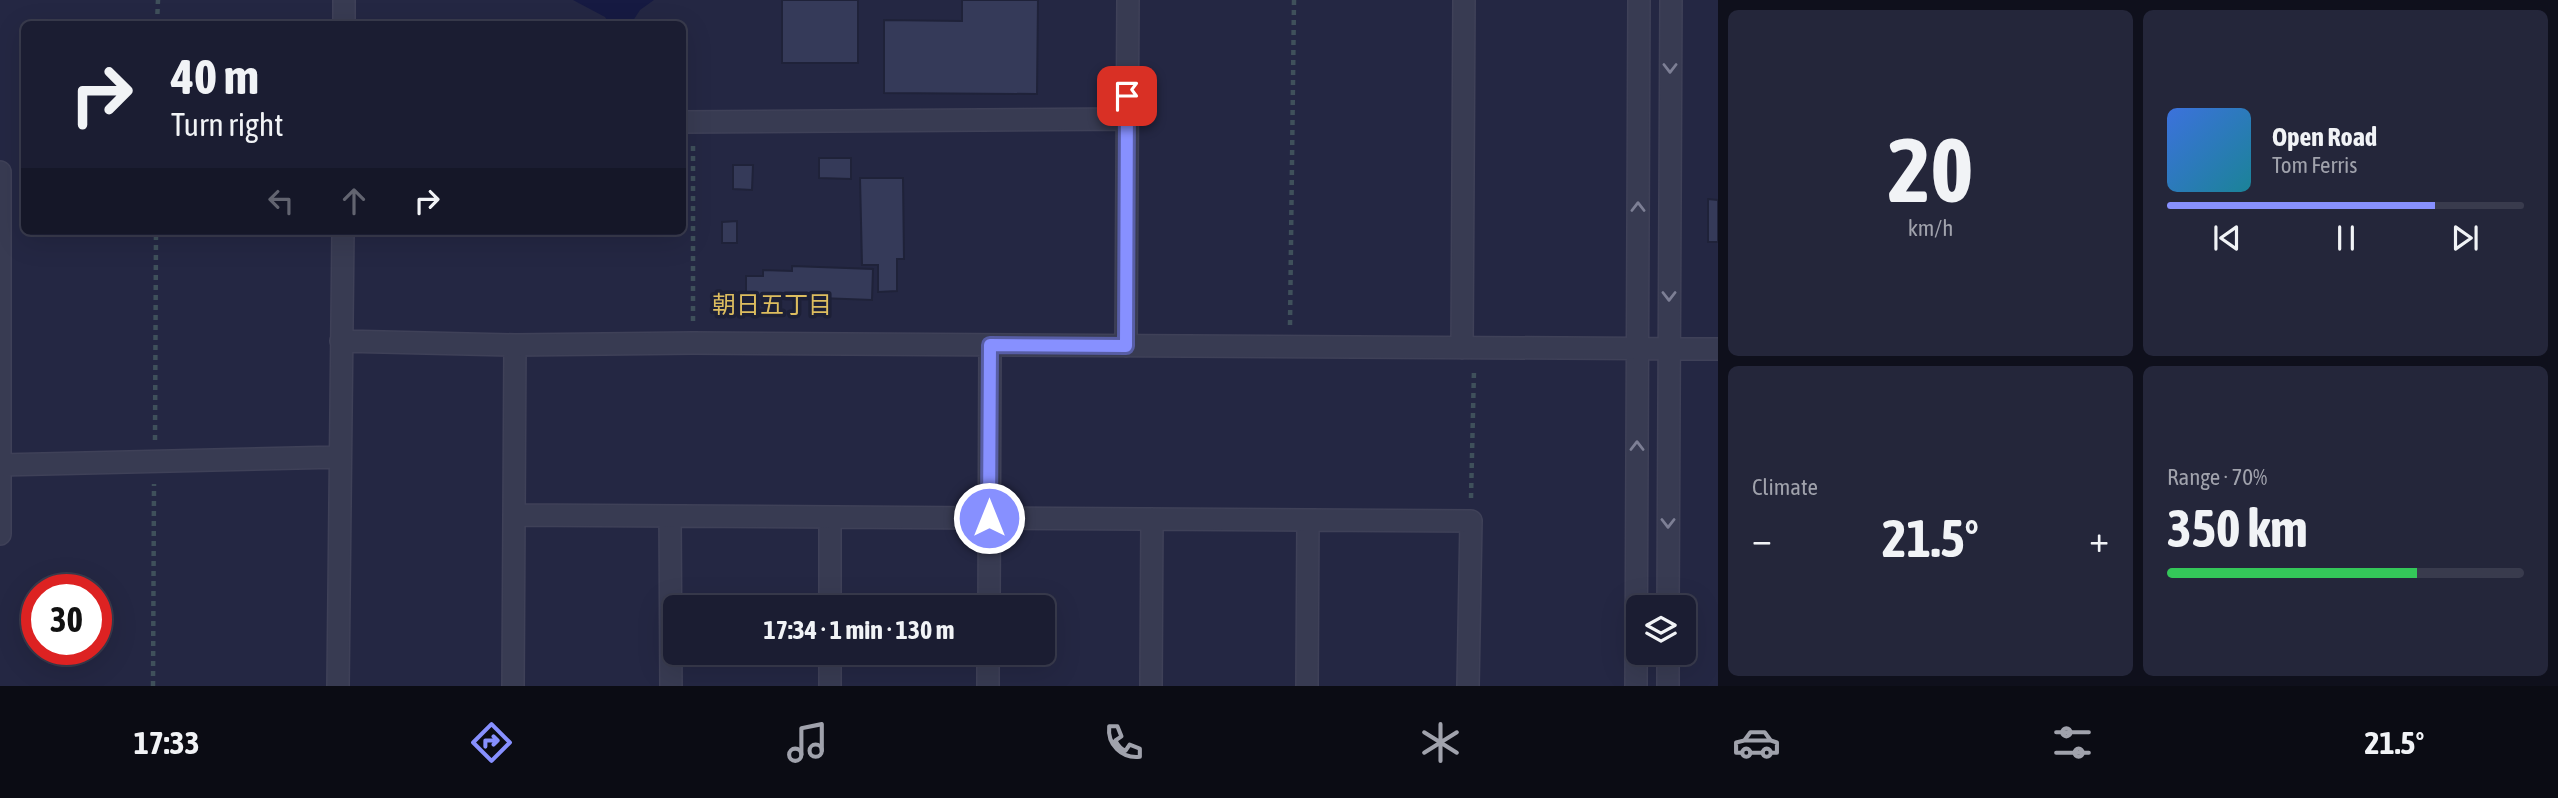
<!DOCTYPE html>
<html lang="en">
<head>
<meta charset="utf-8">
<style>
  body { margin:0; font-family:"Asap Condensed","Noto Sans JP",sans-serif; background:#24263a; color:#f1f3f6; height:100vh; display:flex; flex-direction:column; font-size:26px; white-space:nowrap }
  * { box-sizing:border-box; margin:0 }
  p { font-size:23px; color:#a0a2ac }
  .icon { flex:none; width:38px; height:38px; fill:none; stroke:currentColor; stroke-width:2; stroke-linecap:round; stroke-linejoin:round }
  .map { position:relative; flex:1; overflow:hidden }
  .side { display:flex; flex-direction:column; gap:10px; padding:10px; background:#0f101c; width:840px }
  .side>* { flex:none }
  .hud { position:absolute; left:21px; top:21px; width:665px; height:214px; border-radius:10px; box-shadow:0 7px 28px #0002,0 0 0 2px #393b4d; background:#1b1d32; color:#f1f3f6; overflow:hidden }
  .controls { position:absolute; left:1626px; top:595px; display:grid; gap:14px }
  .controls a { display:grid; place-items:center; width:70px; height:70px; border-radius:10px; background:#1b1d32; box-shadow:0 7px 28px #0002,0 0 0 2px #393b4d; font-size:35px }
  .speed { position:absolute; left:21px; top:574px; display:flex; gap:14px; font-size:35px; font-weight:700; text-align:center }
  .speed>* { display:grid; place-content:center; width:91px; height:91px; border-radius:50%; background:#1b1d32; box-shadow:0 7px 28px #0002,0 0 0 2px #393b4d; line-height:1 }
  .speed .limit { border:10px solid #d22; background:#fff; color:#111 }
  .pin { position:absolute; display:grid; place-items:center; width:60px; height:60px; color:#fff; margin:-30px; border-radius:14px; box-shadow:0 4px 10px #0006 }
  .me { position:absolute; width:77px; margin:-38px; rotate:0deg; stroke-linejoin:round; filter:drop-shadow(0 0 5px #0008) }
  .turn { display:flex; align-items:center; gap:24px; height:147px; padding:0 35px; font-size:32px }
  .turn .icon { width:91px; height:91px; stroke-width:2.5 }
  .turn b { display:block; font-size:49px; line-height:60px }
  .lanes { display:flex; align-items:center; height:66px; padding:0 35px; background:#0003; justify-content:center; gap:35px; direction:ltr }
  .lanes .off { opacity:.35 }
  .big { font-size:52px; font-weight:700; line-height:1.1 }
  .side .tile { flex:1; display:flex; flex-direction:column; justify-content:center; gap:10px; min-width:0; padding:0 24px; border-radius:10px; background:#24263a }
  .side .dial { align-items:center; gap:0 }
  .dial b { font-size:91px; line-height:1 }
  .song { display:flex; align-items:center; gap:21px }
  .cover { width:84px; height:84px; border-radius:10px; background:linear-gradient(135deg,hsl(220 70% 55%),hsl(190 70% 35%)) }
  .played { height:7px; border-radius:4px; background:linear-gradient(90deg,#8790ff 75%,#393b4d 75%) }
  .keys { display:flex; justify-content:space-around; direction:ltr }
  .heat { display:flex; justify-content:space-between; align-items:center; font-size:38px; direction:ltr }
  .charge { height:10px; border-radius:5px; background:linear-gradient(90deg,#34c759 70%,#393b4d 0) }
  .side .tiles { flex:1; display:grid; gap:10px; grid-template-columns:repeat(2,1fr) }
  .trip { position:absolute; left:663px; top:595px; width:392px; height:70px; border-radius:10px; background:#1b1d32; box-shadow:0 7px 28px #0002,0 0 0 2px #393b4d; font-weight:700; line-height:70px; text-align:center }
  .tab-bar { display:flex; height:112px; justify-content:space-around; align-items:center; background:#0b0c14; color:#a0a2ac }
  .tab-bar .icon { width:49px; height:49px }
  .tab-bar .selected { color:#8790ff }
  .tab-bar b { font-size:32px; color:#f1f3f6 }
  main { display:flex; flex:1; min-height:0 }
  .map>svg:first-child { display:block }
  .water { fill:#161a42 }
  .building { fill:#353a59; stroke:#1f2239; stroke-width:2 }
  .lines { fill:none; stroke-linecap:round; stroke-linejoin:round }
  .minor-casing { stroke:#3f4158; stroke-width:24 }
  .path { stroke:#3f505b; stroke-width:4.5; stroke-dasharray:5 5; stroke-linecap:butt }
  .minor { stroke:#383b52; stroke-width:21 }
  .oneway { stroke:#7d7f95 }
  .route-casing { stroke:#585ea6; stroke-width:18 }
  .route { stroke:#8790ff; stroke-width:12 }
  .labels { text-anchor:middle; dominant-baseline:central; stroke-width:7; stroke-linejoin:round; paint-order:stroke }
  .neighbourhood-label { font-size:24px; fill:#ddbd5f; stroke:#1d2037 }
</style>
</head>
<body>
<main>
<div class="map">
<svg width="1718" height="686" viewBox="0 0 1718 686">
  <rect width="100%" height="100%" fill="#242743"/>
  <path class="water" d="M573 0H654L640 10 631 24H609L605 17Z"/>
  <path class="building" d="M782 0H858V63H782Z
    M962 0H1038L1037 94 884 93V20L962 21Z
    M819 158H851V179L819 178Z
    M733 165H753L752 190 733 189Z
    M860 178H903L904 259H897V291L878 292V265H862Z
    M1708 199 1718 200V242H1708Z
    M737 221V243H722V222Z
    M792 266 873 269 872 300 746 295V276H763V270L792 271Z"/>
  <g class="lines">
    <g class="minor-casing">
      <path id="minor" d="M344 0V24
        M682 122 1126 119
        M0 172V534
        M341 341 515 345 693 343 1718 349
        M1126 346 1128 0
        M1462 348 1464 0
        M0 465 340 457
        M514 515 1471 521 1468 686
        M670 516 671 686
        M830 517V607
        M989 607 990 345
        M1668 607 1671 0
        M830 653V686
        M338 686 343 231
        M513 686 515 345
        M988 686V653
        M1151 686 1152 519
        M1307 686 1308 520
        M1636 686 1639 0
        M1668 686V653"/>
    </g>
    <path class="path" d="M157 24 158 0
      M693 321V144
      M1290 325 1294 0
      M155 440 156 231
      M1471 498 1474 370
      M153 686 154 484"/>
    <use href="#minor" class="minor"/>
  </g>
  <defs><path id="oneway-chevron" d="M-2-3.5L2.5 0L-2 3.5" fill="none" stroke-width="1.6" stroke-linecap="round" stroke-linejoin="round" transform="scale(1.75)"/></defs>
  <g class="oneway">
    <use href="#oneway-chevron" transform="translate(1670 68) rotate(90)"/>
    <use href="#oneway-chevron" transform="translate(1638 207) rotate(-90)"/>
    <use href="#oneway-chevron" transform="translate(1669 296) rotate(90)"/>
    <use href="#oneway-chevron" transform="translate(1637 446) rotate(-90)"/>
    <use href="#oneway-chevron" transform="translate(1668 523) rotate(90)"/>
  </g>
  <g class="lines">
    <g class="route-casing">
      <path id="route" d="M989 518 990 345 1126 346 1127 96"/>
    </g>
    <use href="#route" class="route"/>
  </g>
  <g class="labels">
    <g class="neighbourhood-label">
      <text x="772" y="304">朝日五丁目</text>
    </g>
  </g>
</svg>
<div class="controls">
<a><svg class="icon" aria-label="layers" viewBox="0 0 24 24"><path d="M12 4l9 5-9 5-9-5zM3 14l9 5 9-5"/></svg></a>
</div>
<div class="speed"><div class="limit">30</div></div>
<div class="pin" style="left:1127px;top:96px;background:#d93025"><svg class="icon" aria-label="arrive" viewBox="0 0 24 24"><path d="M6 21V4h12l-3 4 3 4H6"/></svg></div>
<svg class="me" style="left:989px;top:518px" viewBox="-20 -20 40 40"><circle r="17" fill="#8790ff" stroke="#fff" stroke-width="3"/><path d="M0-11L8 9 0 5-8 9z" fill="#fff"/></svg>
<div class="trip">17:34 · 1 min · 130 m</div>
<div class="hud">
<div class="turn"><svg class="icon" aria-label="right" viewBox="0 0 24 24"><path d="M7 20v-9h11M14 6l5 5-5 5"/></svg><div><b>40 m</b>Turn right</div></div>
<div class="lanes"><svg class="icon off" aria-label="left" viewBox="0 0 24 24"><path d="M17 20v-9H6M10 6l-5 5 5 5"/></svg><svg class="icon off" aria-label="ahead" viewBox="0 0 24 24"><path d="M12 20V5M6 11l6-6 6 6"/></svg><svg class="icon" aria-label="right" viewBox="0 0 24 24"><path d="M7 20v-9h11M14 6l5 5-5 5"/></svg></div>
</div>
</div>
<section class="side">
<div class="tiles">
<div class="tile dial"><b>20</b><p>km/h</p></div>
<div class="tile">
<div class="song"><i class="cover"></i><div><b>Open Road</b><p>Tom Ferris</p></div></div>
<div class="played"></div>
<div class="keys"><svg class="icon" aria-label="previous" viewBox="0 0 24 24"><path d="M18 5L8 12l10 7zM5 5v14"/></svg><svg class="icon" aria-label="pause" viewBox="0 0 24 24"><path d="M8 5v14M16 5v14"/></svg><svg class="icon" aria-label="next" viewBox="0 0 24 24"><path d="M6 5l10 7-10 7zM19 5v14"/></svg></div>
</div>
<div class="tile"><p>Climate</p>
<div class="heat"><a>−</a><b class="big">21.5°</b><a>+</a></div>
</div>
<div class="tile"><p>Range · 70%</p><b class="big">350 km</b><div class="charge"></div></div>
</div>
</section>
</main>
<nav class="tab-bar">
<b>17:33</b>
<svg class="icon selected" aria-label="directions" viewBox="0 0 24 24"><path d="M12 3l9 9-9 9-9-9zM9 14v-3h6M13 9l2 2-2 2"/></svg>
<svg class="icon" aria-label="music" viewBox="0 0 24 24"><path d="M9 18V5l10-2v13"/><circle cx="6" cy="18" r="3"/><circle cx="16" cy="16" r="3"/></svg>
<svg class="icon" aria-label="phone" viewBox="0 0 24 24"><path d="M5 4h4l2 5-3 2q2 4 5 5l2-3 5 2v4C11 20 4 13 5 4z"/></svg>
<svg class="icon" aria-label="climate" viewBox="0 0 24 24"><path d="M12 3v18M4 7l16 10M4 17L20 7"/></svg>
<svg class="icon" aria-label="car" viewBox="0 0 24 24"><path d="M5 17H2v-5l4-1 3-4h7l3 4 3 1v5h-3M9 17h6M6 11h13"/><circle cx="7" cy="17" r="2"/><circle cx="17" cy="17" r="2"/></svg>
<svg class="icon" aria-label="filters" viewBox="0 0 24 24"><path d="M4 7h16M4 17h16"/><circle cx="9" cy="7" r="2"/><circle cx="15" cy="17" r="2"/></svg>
<b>21.5°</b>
</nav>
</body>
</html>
